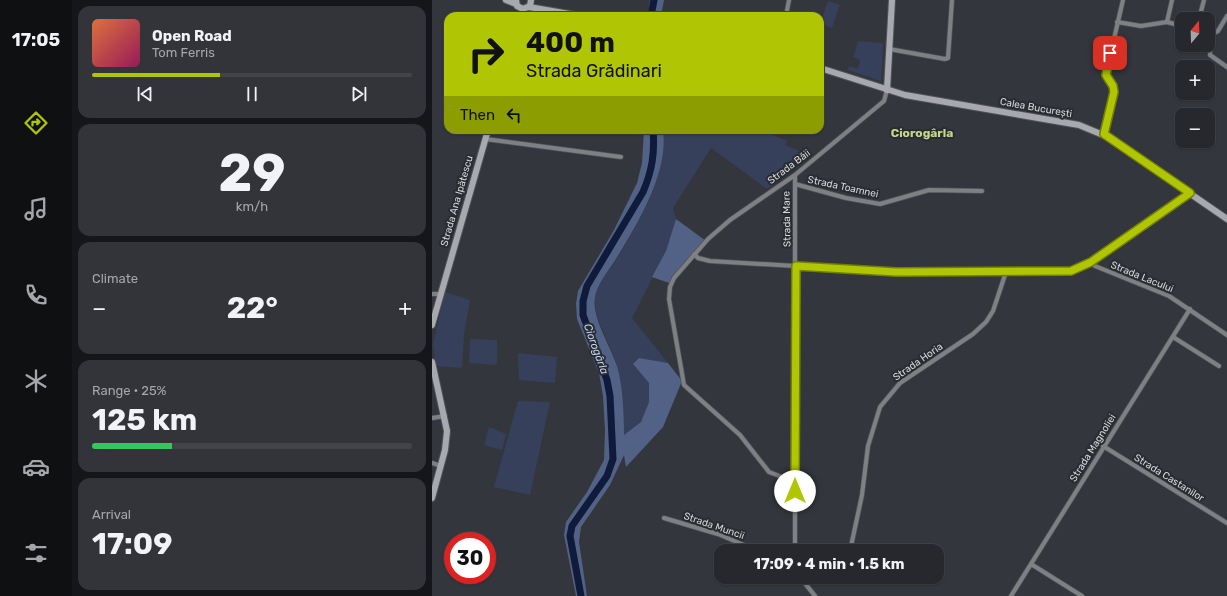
<!DOCTYPE html>
<html lang="en">
<head>
<meta charset="utf-8">
<style>
  body { margin:0; font-family:Rubik,sans-serif; background:#323439; color:#f1f3f6; height:100vh; display:flex; flex-direction:column; font-size:15px; white-space:nowrap }
  * { box-sizing:border-box; margin:0 }
  p { font-size:13px; color:#a4a6aa }
  .icon { flex:none; width:22px; height:22px; fill:none; stroke:currentColor; stroke-width:2; stroke-linecap:round; stroke-linejoin:round }
  .map { position:relative; flex:1; overflow:hidden }
  .panel { display:flex; flex-direction:column; gap:6px; padding:6px; background:#151619; width:360px }
  .panel>* { flex:none }
  .guide { position:absolute; left:12px; top:12px; width:380px; height:122px; border-radius:12px; box-shadow:0 1px 3px #0004,0 0 0 1px #424449; background:#b0c503; color:#111; overflow:hidden }
  .needle { width:26px; rotate:19deg }
  .controls { position:absolute; left:743px; top:12px; display:grid; gap:8px }
  .controls a { display:grid; place-items:center; width:40px; height:40px; border-radius:8px; background:#26282d; box-shadow:0 1px 3px #0004,0 0 0 1px #424449; font-size:20px }
  .speed { position:absolute; left:12px; top:532px; display:flex; gap:8px; font-size:20px; font-weight:700; text-align:center }
  .speed>* { display:grid; place-content:center; width:52px; height:52px; border-radius:50%; background:#26282d; box-shadow:0 1px 3px #0004,0 0 0 1px #424449; line-height:1 }
  .speed .limit { border:6px solid #d22; background:#fff; color:#111 }
  .pin { position:absolute; display:grid; place-items:center; width:34px; height:34px; color:#fff; margin:-17px; border-radius:8px; box-shadow:0 2px 6px #0006 }
  .me { position:absolute; width:44px; margin:-22px; rotate:0deg; stroke-linejoin:round; filter:drop-shadow(0 0 3px #0008) }
  .turn { display:flex; align-items:center; gap:14px; height:84px; padding:0 16px; font-size:18px }
  .turn .icon { width:52px; height:52px; stroke-width:2.5 }
  .turn b { display:block; font-size:28px; line-height:34px }
  .then { display:flex; align-items:center; height:38px; padding:0 16px; background:#0003; gap:8px; font-size:15px }
  .big { font-size:30px; font-weight:700; line-height:1.1 }
  .panel .tile { flex:1; display:flex; flex-direction:column; justify-content:center; gap:6px; min-width:0; padding:0 14px; border-radius:12px; background:#323439 }
  .panel .dial { align-items:center; gap:0 }
  .dial b { font-size:52px; line-height:1 }
  .song { display:flex; align-items:center; gap:12px }
  .cover { width:48px; height:48px; border-radius:6px; background:linear-gradient(135deg,hsl(20 70% 55%),hsl(330 70% 35%)) }
  .played { height:4px; border-radius:2px; background:linear-gradient(90deg,#b0c503 40%,#424449 40%) }
  .keys { display:flex; justify-content:space-around; direction:ltr }
  .heat { display:flex; justify-content:space-between; align-items:center; font-size:22px; direction:ltr }
  .charge { height:6px; border-radius:3px; background:linear-gradient(90deg,#34c759 25%,#424449 0) }
  .trip { position:absolute; left:282px; top:544px; width:230px; height:40px; border-radius:12px; background:#26282d; box-shadow:0 1px 3px #0004,0 0 0 1px #424449; font-weight:700; line-height:40px; text-align:center }
  main { display:flex; flex:1; min-height:0 }
  .tab-bar { display:flex; flex-direction:column; width:72px; justify-content:space-around; align-items:center; background:#0f1012; color:#a4a6aa }
  .tab-bar .icon { width:28px; height:28px }
  .tab-bar .active { color:#b0c503 }
  .tab-bar b { font-size:18px; color:#f1f3f6 }
  .map>svg:first-child { display:block }
  .green { fill:#36405a }
  .forest { fill:#526186 }
  .lines { fill:none; stroke-linecap:round; stroke-linejoin:round }
  .river { stroke:#101b3b; stroke-width:7 }
  .street-casing { stroke:#505359; stroke-width:5.5 }
  .secondary-casing { stroke:#505359; stroke-width:8 }
  .street { stroke:#7e8083; stroke-width:4 }
  .secondary { stroke:#a7a9ae; stroke-width:6 }
  .route-casing { stroke:#728002; stroke-width:10 }
  .route { stroke:#b0c503; stroke-width:7 }
  .labels { text-anchor:middle; dominant-baseline:central; stroke-width:4; stroke-linejoin:round; paint-order:stroke }
  .street-label { font-size:10px; fill:#d6d8dc; stroke:#292c31 }
  .water-label { font-size:11px; font-style:italic; fill:#c1d0f6; stroke:#292c31 }
  .quarter-label { font-size:12px; font-weight:bold; fill:#c8d78a; stroke:#292c31 }
</style>
</head>
<body>
<main>
<nav class="tab-bar">
<b>17:05</b>
<svg class="icon active" aria-label="directions" viewBox="0 0 24 24"><path d="M12 3l9 9-9 9-9-9zM9 14v-3h6M13 9l2 2-2 2"/></svg>
<svg class="icon" aria-label="music" viewBox="0 0 24 24"><path d="M9 18V5l10-2v13"/><circle cx="6" cy="18" r="3"/><circle cx="16" cy="16" r="3"/></svg>
<svg class="icon" aria-label="phone" viewBox="0 0 24 24"><path d="M5 4h4l2 5-3 2q2 4 5 5l2-3 5 2v4C11 20 4 13 5 4z"/></svg>
<svg class="icon" aria-label="climate" viewBox="0 0 24 24"><path d="M12 3v18M4 7l16 10M4 17L20 7"/></svg>
<svg class="icon" aria-label="car" viewBox="0 0 24 24"><path d="M5 17H2v-5l4-1 3-4h7l3 4 3 1v5h-3M9 17h6M6 11h13"/><circle cx="7" cy="17" r="2"/><circle cx="17" cy="17" r="2"/></svg>
<svg class="icon" aria-label="filters" viewBox="0 0 24 24"><path d="M4 7h16M4 17h16"/><circle cx="9" cy="7" r="2"/><circle cx="15" cy="17" r="2"/></svg>
</nav>
<section class="panel">
<div class="tile">
<div class="song"><i class="cover"></i><div><b>Open Road</b><p>Tom Ferris</p></div></div>
<div class="played"></div>
<div class="keys"><svg class="icon" aria-label="previous" viewBox="0 0 24 24"><path d="M18 5L8 12l10 7zM5 5v14"/></svg><svg class="icon" aria-label="pause" viewBox="0 0 24 24"><path d="M8 5v14M16 5v14"/></svg><svg class="icon" aria-label="next" viewBox="0 0 24 24"><path d="M6 5l10 7-10 7zM19 5v14"/></svg></div>
</div>
<div class="tile dial"><b>29</b><p>km/h</p></div>
<div class="tile"><p>Climate</p>
<div class="heat"><a>−</a><b class="big">22°</b><a>+</a></div>
</div>
<div class="tile"><p>Range · 25%</p><b class="big">125 km</b><div class="charge"></div></div>
<div class="tile"><p>Arrival</p><b class="big">17:09</b></div>
</section>
<div class="map">
<svg width="795" height="596" viewBox="0 0 795 596">
  <rect width="100%" height="100%" fill="#33363c"/>
  <path class="green" d="M396 1 408 5 400 28 388 24Z
    M426 41 451 43 449 81 416 70 417 66 426 69 428 60 421 57Z
    M231 130H329L355 141 353 145 379 155 335 189 279 148 241 208 244 219 234 251 200 318 236 363 207 358 201 364 217 383V402L209 422 192 436C192 413 191 388 185 366 180 346 160 316 163 297 165 284 177 270 184 260 206 224 236 173 231 130Z
    M13 292 38 300 32 334 30 368 4 366 1 344Z
    M38 339 65 340V363L64 365 37 363Z
    M86 353 125 357 123 383 87 380Z
    M86 401 118 402 98 495 62 487Z
    M57 427 74 434 70 450 52 445Z"/>
  <path class="forest" d="M218 0H232L229 16H216Z
    M212 130H231C237 173 205 224 184 259 177 270 165 284 163 297 159 316 179 347 185 366 191 387 192 413 192 435L209 422 217 402V383L201 364 207 358 236 363 250 381 231 427 194 467 192 455 178 485 149 527 147 542 155 596H144L132 535 134 522 155 492 172 460 173 430 171 396 167 373 145 319 144 304 146 291 182 230 205 183 210 163Z
    M244 219 274 241 240 284 220 277 234 251Z"/>
  <g class="lines">
    <path class="river" d="M219 16 222 0
      M149 596 138 536 140 526 175 476 181 459 178 396 175 380 151 315V301L155 286 211 192C220 171 223 153 221 130"/>
    <g class="street-casing">
      <path id="street" d="M354 16 357 0
        M767 19 772 0
        M685 22 709 26 735 22 750 26
        M735 22 740 0
        M778 35V55L795 67
        M778 35 786 31 795 16
        M457 49 513 59 516 58 520 0
        M672 134 682 93C682 83 674 79 675 69L691 0
        M53 139 189 157
        M363 184 414 198 448 204 497 190 550 191
        M262 254 266 258 278 261 464 272 639 271 659 261 758 193
        M659 261 663 266 737 296 795 335
        M0 294H8
        M741 337 787 366
        M0 418 13 416
        M671 446 795 523
        M0 463 9 466
        M363 479 350 477 337 472 308 435 252 385 237 299 238 287 242 278 276 239 298 220 363 175 452 101 455 90
        M232 518 286 534 326 551
        M363 551V175
        M418 551 430 495 436 446 448 407 468 383 541 334 554 322 561 311 574 272
        M599 564 650 596
        M368 577 383 596
        M579 596 758 309"/>
    </g>
    <g class="secondary-casing">
      <path id="secondary" d="M74 0 84 4
        M84 0 85 6 91 9 98 6 99 0
        M97 7 149 16
        M388 68 473 95 647 125 676 137 795 219
        M455 90 460 0
        M0 325 56 130
        M0 362 15 431 13 450 0 498"/>
    </g>
    <use href="#street" class="street"/>
    <use href="#secondary" class="secondary"/>
  </g>
  <g class="lines">
    <g class="route-casing">
      <path id="route" d="M363 491 364 266 464 272 639 271 659 262 758 193 672 134 682 92 681 86 674 75 678 53"/>
    </g>
    <use href="#route" class="route"/>
  </g>
  <g class="labels">
    <g class="street-label">
      <text transform="translate(604 108) rotate(10)">Calea București</text>
      <text transform="translate(357 167) rotate(-37)">Strada Băii</text>
      <text transform="translate(411 187) rotate(12)">Strada Toamnei</text>
      <text transform="translate(25 201) rotate(-74)">Strada Ana Ipătescu</text>
      <text transform="translate(355 219) rotate(-91)">Strada Mare</text>
      <text transform="translate(710 277) rotate(22)">Strada Lacului</text>
      <text transform="translate(486 362) rotate(-35)">Strada Horia</text>
      <text transform="translate(661 448) rotate(-58)">Strada Magnoliei</text>
      <text transform="translate(737 478) rotate(32)">Strada Castanilor</text>
      <text transform="translate(282 526) rotate(19)">Strada Muncii</text>
    </g>
    <g class="water-label">
      <text transform="translate(164 349) rotate(70)">Ciorogârla</text>
    </g>
    <g class="quarter-label">
      <text x="490" y="133">Ciorogârla</text>
    </g>
  </g>
</svg>
<div class="controls">
<a><svg class="needle" viewBox="-14 -14 28 28"><path d="M0-13l5 13h-10z" fill="#e53935"/><path d="M0 13l5-13h-10z" fill="#a4a6aa"/></svg></a>
<a>+</a>
<a>−</a>
</div>
<div class="speed"><div class="limit">30</div></div>
<div class="pin" style="left:678px;top:53px;background:#d93025"><svg class="icon" aria-label="arrive" viewBox="0 0 24 24"><path d="M6 21V4h12l-3 4 3 4H6"/></svg></div>
<svg class="me" style="left:363px;top:491px" viewBox="-20 -20 40 40"><circle r="19" fill="#fff"/><path d="M0-13L10 11 0 6-10 11z" fill="#b0c503"/></svg>
<div class="trip">17:09 · 4 min · 1.5 km</div>
<div class="guide">
<div class="turn"><svg class="icon" aria-label="right" viewBox="0 0 24 24"><path d="M7 20v-9h11M14 6l5 5-5 5"/></svg><div><b>400 m</b>Strada Grădinari</div></div>
<div class="then">Then<svg class="icon" aria-label="left" viewBox="0 0 24 24"><path d="M17 20v-9H6M10 6l-5 5 5 5"/></svg></div>
</div>
</div>
</main>
</body>
</html>
